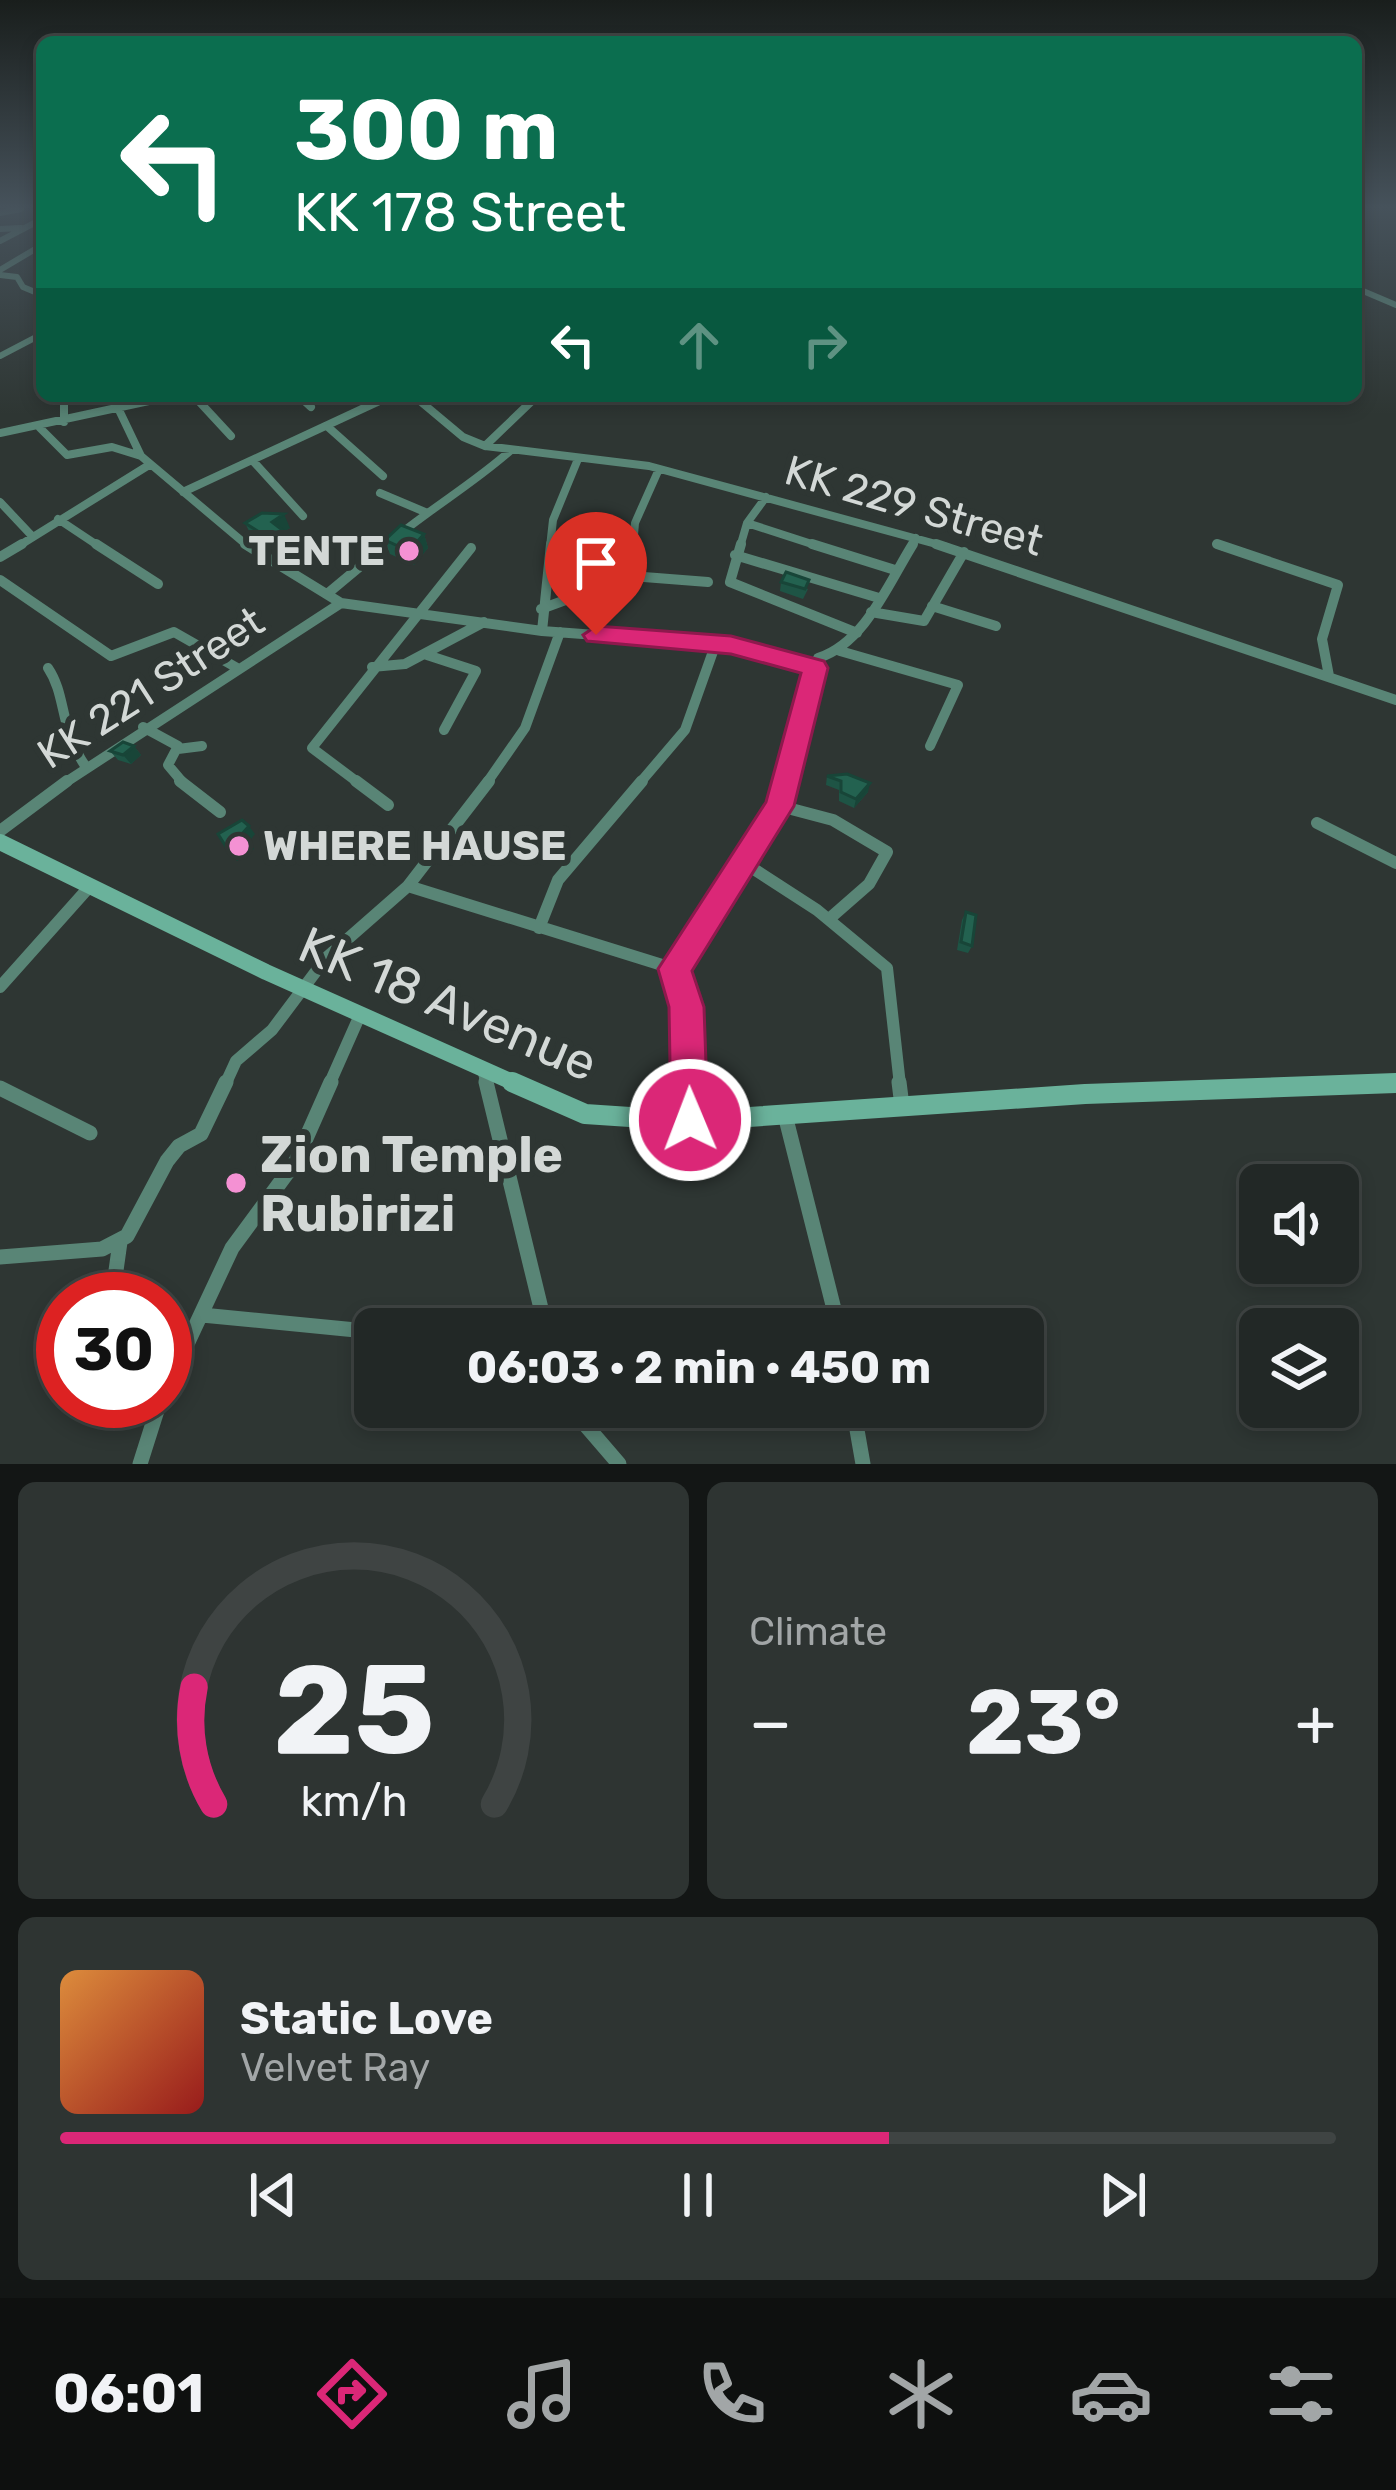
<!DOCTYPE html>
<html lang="en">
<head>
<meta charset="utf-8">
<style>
  body { margin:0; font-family:Rubik,sans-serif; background:#2e3432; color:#f1f3f6; height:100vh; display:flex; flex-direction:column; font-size:45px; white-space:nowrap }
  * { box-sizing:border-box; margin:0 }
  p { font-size:39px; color:#a2a6a7 }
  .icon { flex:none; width:66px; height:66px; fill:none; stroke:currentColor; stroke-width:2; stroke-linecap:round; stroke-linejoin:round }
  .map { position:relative; height:1464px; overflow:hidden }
  .side { display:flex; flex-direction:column; gap:18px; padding:18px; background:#131615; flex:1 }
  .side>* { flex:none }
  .banner { position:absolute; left:36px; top:36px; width:1326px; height:366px; border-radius:18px; box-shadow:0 6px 18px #0003,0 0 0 3px #3f4443; background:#0b6e4f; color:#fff; overflow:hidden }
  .controls { position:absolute; left:1239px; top:1164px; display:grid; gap:24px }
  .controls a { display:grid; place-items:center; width:120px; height:120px; border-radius:18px; background:#222826; box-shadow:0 6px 18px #0003,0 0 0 3px #3f4443; font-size:60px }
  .speed { position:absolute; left:36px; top:1272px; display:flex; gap:24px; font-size:60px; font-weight:700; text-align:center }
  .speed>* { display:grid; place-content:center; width:156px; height:156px; border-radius:50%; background:#222826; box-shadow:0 6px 18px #0003,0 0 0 3px #3f4443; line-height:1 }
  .speed .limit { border:18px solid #d22; background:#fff; color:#111 }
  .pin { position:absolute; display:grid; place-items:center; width:102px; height:102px; color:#fff; margin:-123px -51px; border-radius:50% 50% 50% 0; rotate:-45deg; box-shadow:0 0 12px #0007 }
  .pin .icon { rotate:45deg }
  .me { position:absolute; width:132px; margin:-66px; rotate:359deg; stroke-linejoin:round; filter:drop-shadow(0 0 9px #0008) }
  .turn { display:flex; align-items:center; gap:42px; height:252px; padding:0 60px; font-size:54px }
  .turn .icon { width:156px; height:156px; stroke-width:2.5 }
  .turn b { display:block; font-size:84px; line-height:102px }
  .lanes { display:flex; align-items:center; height:114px; padding:0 60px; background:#0003; justify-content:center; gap:60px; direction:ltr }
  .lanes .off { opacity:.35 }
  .big { font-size:90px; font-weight:700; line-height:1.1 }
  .side .card { flex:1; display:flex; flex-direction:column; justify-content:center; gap:18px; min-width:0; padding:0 42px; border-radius:18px; background:#2e3432 }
  .side .dial { align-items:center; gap:0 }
  .dial svg { height:312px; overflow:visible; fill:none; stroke:#3f4443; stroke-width:7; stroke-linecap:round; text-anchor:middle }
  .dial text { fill:#f1f3f6; stroke:none }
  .song { display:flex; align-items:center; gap:36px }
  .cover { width:144px; height:144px; border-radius:18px; background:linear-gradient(135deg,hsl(30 70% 55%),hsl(0 70% 35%)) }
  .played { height:12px; border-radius:6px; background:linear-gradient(90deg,#db2777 65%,#3f4443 65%) }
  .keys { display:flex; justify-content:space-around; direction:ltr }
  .heat { display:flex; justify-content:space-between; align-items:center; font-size:66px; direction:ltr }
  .side .tiles { flex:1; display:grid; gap:18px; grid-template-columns:1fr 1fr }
  .card:last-child { grid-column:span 2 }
  .trip { position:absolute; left:354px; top:1308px; width:690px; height:120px; border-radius:18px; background:#222826; box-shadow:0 6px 18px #0003,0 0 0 3px #3f4443; font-weight:700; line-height:120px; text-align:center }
  .tab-bar { display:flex; height:192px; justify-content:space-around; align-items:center; background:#0e100f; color:#a2a6a7 }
  .tab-bar .icon { width:84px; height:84px }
  .tab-bar .selected { color:#db2777 }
  .tab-bar b { font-size:54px; color:#f1f3f6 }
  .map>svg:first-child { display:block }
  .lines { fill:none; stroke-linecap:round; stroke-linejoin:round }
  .street-far4 { stroke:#598576; stroke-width:6 }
  .street-far3 { stroke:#598576; stroke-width:8 }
  .street-far2 { stroke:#598576; stroke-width:10 }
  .street-far1 { stroke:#598576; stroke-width:12 }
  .street { stroke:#598576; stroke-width:15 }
  .secondary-far1 { stroke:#6ab29b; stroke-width:16 }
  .secondary { stroke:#6ab29b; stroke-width:20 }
  .wall { fill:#1e5445 }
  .shaded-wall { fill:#184538 }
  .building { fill:#236250; stroke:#184538; stroke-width:3 }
  .route { fill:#db2777; stroke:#8e194d; stroke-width:3 }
  .poi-dot { fill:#f491d3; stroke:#2e3633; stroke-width:4.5 }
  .labels { text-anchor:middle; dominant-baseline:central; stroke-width:12; stroke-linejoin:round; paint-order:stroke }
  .street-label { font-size:42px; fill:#d3d8d6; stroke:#2e3633 }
  .poi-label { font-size:42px; font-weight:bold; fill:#d3d8d6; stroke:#2e3633; text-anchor:end }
  .near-street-label { font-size:51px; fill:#d3d8d6; stroke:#2e3633 }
  .near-poi-label { font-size:51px; font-weight:bold; fill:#d3d8d6; stroke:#2e3633; text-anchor:start }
</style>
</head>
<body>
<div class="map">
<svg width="1396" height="1464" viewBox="0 0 1396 1464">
  <rect width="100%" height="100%" fill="#2e3633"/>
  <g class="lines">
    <path class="street-far4" d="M0 213 21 209
      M0 229 21 228
      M0 241 42 219
      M0 270 42 245
      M0 275 17 277 23 287 42 295
      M1356 288 1396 305
      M0 356 42 334"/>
    <path class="street-far3" d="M64 396V422
      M194 396 231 436
      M299 396 311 407
      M414 396 463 437 485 446 649 466 947 547
      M119 410 141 456
      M328 427 383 476
      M40 428 67 455 112 447 141 456 249 547
      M0 433 172 396
      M485 446 537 396
      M253 461 303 516
      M183 492 390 396
      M380 493 425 512
      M0 502 32 536
      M58 519 100 547
      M747 523 821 547
      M1217 544 1224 547
      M17 547 149 465
      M384 547C426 511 469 487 510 451
      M550 547 553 520 578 459
      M633 547 635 523 659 469
      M740 547 747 523 766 497
      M911 547 916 538"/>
    <path class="street-far2" d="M96 544 158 584
      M245 544 341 603 542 631 731 645 815 668
      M741 544 730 582 857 633
      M812 544 895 570
      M936 544 1396 700
      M1217 544 1338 585 1322 639 1329 676
      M735 555 879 598
      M0 557 22 544
      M631 576 708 582
      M0 580 111 656 174 632 239 669
      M327 594 387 544
      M932 606 996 626
      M541 609 631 576 633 544
      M871 612 924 621 964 552
      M542 631 551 544
      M840 651 958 685 930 746
      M427 655 476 671 444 730
      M372 667 405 664 484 622
      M48 668C67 696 59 729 86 767
      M143 727 178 746 168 765 184 784
      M178 749 202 746
      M63 784 341 603
      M360 784 312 748 471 548
      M486 784 525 728 560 632
      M639 784 685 730 716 643
      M784 784 818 658C865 643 888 584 913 544"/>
    <path class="street-far1" d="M180 781 220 812
      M356 781 388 805
      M780 806 833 820 887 852 869 884 829 919
      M1317 823 1396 863
      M0 831 67 781
      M743 862 817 910 887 968 900 1085
      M408 886 675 969
      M539 928 558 880 642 781
      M0 987 91 885
      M484 1073 487 1085
      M225 1085 236 1061 272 1030 326 958 408 886 489 781
      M329 1085 360 1015
      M689 1085 687 1007 675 969 780 806 785 781"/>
    <path class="street" d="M486 1082 546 1329
      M689 1082 690 1121
      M899 1082 902 1106
      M0 1088 90 1133
      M785 1115 839 1329
      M0 1257 102 1249 127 1236 167 1161 179 1146 201 1134 226 1082
      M112 1299 120 1242
      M202 1315 356 1330
      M165 1391 232 1248 296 1161 331 1082
      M570 1407 619 1464
      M853 1407 863 1464
      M140 1464 160 1401"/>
    <path class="secondary-far1" d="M0 842 266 972 519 1085
      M1347 1085 1396 1083"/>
    <path class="secondary" d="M512 1082 585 1114 690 1121 1085 1094 1396 1083"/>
  </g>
  <path class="wall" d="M245 523 290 528 284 531 291 545 279 553 252 537Z
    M424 534 428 548 414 565 390 554 385 540Z
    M781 582 808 589 803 599 780 591Z
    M134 746 141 755 131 764 118 760 110 751Z
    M827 776 868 792 854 808 839 801V790L826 785Z
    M966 912 972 946 968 953 957 950 962 920Z"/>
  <path class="shaded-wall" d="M284 514 290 528 278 535 272 522Z
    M285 532 291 545 279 553 272 540Z
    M424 534 428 548 414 565 409 551Z
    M134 746 141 755 131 764 123 755Z
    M870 783 868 792 854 808 856 799Z
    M249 826 255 834 249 842 254 849 237 861 230 853Z"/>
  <path class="building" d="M262 513 284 514 272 522 285 532 272 540 245 523Z
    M401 525 424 534 409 551 385 540Z
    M786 572 809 580 805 589 781 582Z
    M123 742 134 746 123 755 110 751Z
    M847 774 870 783 856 799 841 792V781L827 776Z
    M242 820 249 826 241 835 248 840 230 853 218 834Z
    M966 912 976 915 972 946 961 942Z"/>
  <linearGradient id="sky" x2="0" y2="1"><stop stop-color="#191e1c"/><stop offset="0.5" stop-color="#46525b"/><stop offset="1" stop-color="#46525b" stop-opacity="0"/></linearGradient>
  <rect width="1396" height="414" fill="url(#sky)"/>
  <path class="route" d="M596 626 731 636 824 661 828 668 794 806 692 971 704 1007 708 1120 703 1134 690 1139 677 1134 671 1120 669 1007 658 969 766 802 801 673 731 654 587 641 583 635Z"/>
  <g class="poi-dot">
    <circle cx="409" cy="551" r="12"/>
    <circle cx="239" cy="846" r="12"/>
    <circle cx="236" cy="1183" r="12"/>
  </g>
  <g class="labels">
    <g class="street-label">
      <text transform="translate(914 506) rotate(16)">KK 229 Street</text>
      <text transform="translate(151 688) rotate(-33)">KK 221 Street</text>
    </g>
    <g class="poi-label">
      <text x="385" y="551">TENTE</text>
      <text x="263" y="846" text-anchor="start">WHERE HAUSE</text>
    </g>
    <g class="near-street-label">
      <text transform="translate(448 1004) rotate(23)">KK 18 Avenue</text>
    </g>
    <g class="near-poi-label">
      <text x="260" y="1154">Zion Temple<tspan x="260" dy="59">Rubirizi</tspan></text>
    </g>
  </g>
</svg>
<div class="controls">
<a><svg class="icon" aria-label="sound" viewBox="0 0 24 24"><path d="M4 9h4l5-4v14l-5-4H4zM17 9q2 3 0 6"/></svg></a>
<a><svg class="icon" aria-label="layers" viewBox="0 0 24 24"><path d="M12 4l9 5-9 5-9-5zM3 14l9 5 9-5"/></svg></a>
</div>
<div class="speed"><div class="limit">30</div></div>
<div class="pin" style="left:596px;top:635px;background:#d93025"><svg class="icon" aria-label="arrive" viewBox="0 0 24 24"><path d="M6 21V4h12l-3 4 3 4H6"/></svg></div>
<svg class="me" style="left:690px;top:1120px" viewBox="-20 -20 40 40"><circle r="17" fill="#db2777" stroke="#fff" stroke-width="3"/><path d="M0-11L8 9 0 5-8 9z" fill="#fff"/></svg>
<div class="trip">06:03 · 2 min · 450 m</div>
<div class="banner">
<div class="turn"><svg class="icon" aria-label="left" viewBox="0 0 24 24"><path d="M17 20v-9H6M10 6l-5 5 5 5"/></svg><div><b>300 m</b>KK 178 Street</div></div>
<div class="lanes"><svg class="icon" aria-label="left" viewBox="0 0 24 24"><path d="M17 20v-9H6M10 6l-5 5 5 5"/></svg><svg class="icon off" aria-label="ahead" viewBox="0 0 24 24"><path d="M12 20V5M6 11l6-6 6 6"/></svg><svg class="icon off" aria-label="right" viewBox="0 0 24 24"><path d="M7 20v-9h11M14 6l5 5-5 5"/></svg></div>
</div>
</div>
<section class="side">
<div class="tiles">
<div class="card dial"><svg viewBox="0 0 100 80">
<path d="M14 69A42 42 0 1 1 86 69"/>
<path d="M14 69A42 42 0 0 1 9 39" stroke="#db2777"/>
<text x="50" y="56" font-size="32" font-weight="700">25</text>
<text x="50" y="72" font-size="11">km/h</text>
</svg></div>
<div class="card"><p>Climate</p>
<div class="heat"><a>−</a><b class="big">23°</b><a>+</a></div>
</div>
<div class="card">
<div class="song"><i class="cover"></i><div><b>Static Love</b><p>Velvet Ray</p></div></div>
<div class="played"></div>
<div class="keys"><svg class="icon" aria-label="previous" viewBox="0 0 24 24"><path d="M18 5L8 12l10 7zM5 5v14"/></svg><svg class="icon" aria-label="pause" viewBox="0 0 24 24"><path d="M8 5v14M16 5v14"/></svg><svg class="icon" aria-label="next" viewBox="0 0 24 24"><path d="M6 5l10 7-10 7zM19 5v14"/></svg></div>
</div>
</div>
</section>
<nav class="tab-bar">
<b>06:01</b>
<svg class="icon selected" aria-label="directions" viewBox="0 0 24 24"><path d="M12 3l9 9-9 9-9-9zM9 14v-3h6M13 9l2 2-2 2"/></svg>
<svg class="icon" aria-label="music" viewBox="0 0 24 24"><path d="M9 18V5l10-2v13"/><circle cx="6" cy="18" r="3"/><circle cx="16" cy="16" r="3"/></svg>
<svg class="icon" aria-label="phone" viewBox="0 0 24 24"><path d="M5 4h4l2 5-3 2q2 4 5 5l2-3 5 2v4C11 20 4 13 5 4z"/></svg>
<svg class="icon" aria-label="climate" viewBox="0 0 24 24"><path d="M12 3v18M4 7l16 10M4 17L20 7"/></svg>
<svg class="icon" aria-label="car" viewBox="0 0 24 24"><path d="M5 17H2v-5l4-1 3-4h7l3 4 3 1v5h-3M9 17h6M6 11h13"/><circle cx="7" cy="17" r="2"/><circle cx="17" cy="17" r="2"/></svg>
<svg class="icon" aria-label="filters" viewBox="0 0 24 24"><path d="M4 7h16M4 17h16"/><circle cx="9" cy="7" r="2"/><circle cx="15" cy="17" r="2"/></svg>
</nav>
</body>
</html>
